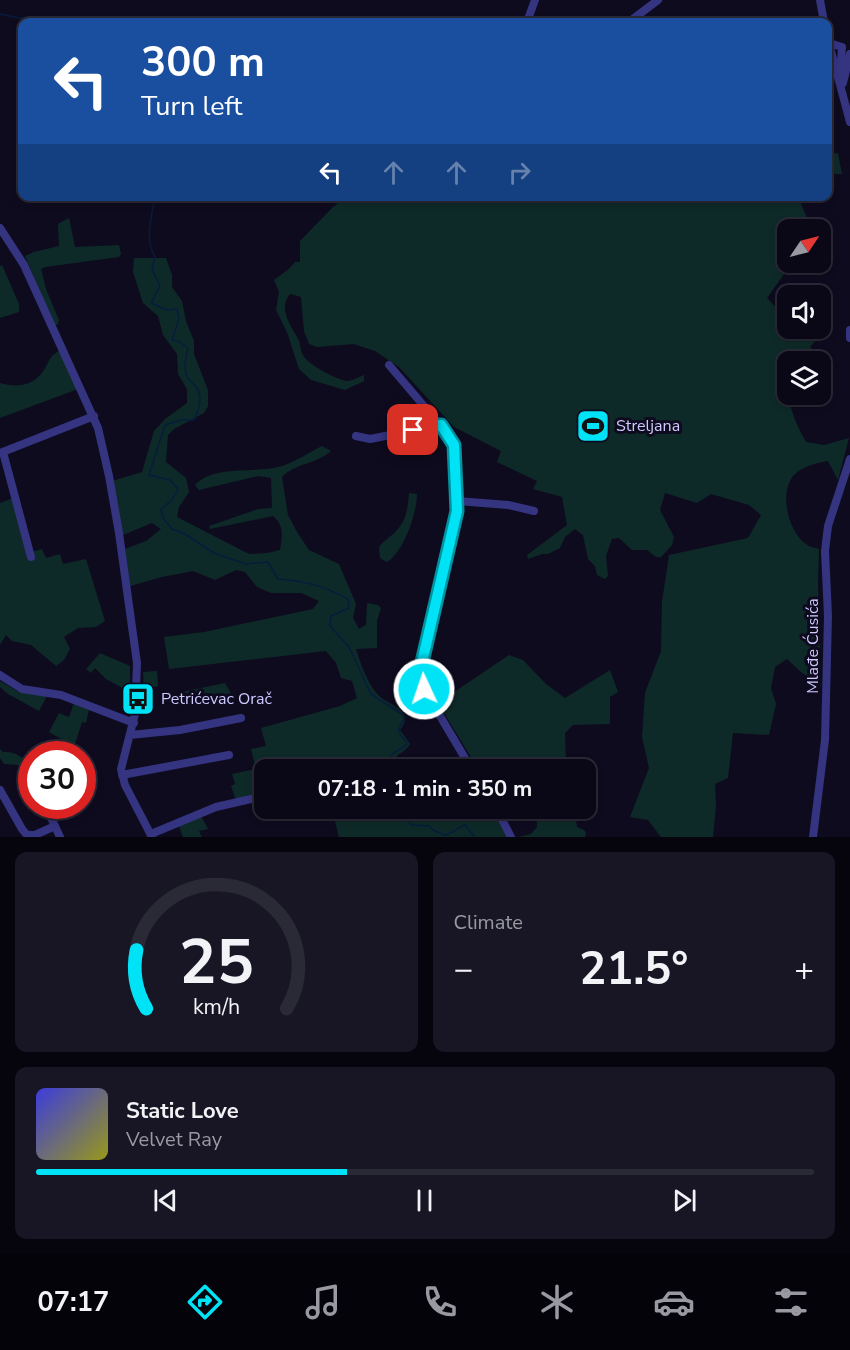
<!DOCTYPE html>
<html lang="en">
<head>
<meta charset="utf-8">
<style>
  body { margin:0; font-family:"Nunito Sans",sans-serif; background:#181624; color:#f1f3f6; height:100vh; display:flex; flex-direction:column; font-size:22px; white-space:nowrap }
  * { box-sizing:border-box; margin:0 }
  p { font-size:20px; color:#999aa1 }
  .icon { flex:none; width:33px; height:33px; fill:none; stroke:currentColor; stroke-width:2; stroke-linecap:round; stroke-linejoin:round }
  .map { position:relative; height:837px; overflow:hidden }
  .details { display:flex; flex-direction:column; gap:15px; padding:15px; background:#06040d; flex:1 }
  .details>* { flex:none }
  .hud { position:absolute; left:18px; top:18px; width:814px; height:183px; border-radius:12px; box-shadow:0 3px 9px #0003,0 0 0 2px #2a2936; background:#1a4fa0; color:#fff; overflow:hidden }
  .needle { width:39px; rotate:55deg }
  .buttons { position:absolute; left:777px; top:219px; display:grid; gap:12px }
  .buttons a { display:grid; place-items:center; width:54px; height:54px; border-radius:12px; background:#0a0817; box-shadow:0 3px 9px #0003,0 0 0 2px #2a2936; font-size:30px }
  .speed { position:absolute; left:18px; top:741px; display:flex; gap:12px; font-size:30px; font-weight:700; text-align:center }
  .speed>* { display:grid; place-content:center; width:78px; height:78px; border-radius:50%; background:#0a0817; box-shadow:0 3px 9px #0003,0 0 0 2px #2a2936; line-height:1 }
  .speed .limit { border:9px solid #d22; background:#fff; color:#111 }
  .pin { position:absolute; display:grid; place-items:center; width:51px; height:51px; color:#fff; margin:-26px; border-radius:12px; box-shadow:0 3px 9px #0006 }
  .me { position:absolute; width:66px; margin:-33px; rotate:357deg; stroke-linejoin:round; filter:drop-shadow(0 0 4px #0008) }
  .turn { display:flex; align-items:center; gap:21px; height:126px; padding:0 24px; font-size:27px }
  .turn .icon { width:78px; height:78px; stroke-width:2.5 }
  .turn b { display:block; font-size:42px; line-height:51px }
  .lanes { display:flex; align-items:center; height:57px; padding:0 24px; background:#0003; justify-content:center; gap:30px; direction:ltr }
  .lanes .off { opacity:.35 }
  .big { font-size:45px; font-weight:700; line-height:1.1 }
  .details .widget { flex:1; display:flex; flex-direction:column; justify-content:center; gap:9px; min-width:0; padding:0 21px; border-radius:12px; background:#181624 }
  .details .dial { align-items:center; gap:0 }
  .dial svg { height:156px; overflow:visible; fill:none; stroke:#2a2936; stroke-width:7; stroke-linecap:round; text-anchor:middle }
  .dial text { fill:#f1f3f6; stroke:none }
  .song { display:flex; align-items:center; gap:18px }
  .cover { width:72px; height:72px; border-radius:9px; background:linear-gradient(135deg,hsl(240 70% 55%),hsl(60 70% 35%)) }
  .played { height:6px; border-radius:3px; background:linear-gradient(90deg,#00e2f5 40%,#2a2936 40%) }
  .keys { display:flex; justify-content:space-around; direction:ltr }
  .heat { display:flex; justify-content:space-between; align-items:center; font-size:33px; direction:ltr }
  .details .tiles { flex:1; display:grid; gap:15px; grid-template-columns:1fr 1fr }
  .widget:last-child { grid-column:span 2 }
  .trip { position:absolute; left:254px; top:759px; width:342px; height:60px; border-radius:12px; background:#0a0817; box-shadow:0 3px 9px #0003,0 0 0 2px #2a2936; font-weight:700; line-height:60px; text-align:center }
  .tab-bar { display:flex; height:96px; justify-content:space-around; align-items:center; background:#040309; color:#999aa1 }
  .tab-bar .icon { width:42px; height:42px }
  .tab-bar .selected { color:#00e2f5 }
  .tab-bar b { font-size:27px; color:#f1f3f6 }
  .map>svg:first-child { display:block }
  .green { fill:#0e2a28 }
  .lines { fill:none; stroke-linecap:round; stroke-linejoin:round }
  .stream { stroke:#071c3d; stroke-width:1.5 }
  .minor { stroke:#353481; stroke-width:8 }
  .route-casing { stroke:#00939f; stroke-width:15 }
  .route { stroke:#00e2f5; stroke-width:10 }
  .labels { text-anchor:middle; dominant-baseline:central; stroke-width:6; stroke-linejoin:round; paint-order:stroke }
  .poi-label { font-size:16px; fill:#cecaff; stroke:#0e0b1f; text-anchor:start }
  .street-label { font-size:16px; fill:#cecaff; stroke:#0e0b1f }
</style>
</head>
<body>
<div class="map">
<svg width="850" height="837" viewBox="0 0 850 837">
  <rect width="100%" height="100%" fill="#0e0b1f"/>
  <path class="green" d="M838 153 842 174H828V154Z
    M346 197H800L799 199 807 218 805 229 788 230V262L792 263 767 298 787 319 788 328 811 329 817 339 810 347 823 360 821 362H788C788 398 788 410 806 442L824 445 849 438 838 480 828 461C816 463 797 468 791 479 780 498 789 532 806 544 809 547 815 548 819 549L818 582 821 686 801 672 787 659 775 667 771 688 776 704 769 735 733 733 728 778 715 784 716 805 713 837H661L648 820 630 817 649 768 642 737 645 693 661 651 662 602 669 555 748 538 761 515 749 505 711 494 697 503 665 493 660 510 674 537 672 545 661 557H656L647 550H632L619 538 612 539 606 556 608 576 605 579 597 575 595 566 588 559 583 535 575 529 565 537 560 548 548 554H542L528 559 527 555 567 525 562 497 533 489 537 481 497 462 501 451 454 427 399 367 375 351 354 344 317 347 309 344 304 331 301 297 290 294C277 309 292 327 299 341 301 346 300 351 303 355 307 364 337 380 347 381 352 381 359 377 364 375V381L345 390 311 380 299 369 287 332 276 310 279 292 274 280 289 269 295 262H300V241L333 207Z
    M69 218 75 247 119 245 121 254 119 257 45 267 41 269 46 289 59 320 58 324 55 326 25 256 34 252 59 246 58 224Z
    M134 258H166L172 275V287L182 301 186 321 194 341V354L208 390V406L204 413 174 429 168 435 166 462 186 478 189 492 179 507 177 517 249 554 267 553 280 550C282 537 285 526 273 516L210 529 209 526 258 509 272 508 271 478 258 476 199 490 195 485C215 463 258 475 285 465 298 460 310 452 322 446L331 451C317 464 295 463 282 477L288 515 297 532 309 550 339 564 356 604 353 618 359 629 366 625 367 603 378 605 381 608 377 621V648L356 649C361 665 369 689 383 699 389 703 399 707 403 713 407 720 404 724 400 730L410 744C403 756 392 752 394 769L264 770V794L236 800 231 786 235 784 232 774 256 769 251 749 266 746 261 728 340 706 357 698 352 681 341 678 336 663 326 651 169 669 164 637 204 632 313 609 319 601 301 593H271L257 587 245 572 236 570 215 580 193 571 162 577 130 586 125 549 146 541 161 529 152 523 123 535 112 481 142 472 154 431 165 419 187 403V389L178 374 177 354 163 335 158 316 143 303 133 272Z
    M2 265 19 304V312L0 318V266Z
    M59 351 78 389 0 418V383C17 388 34 386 44 370 49 362 50 355 59 351Z
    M409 493 417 494C417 512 404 552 387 562L380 558 379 547C384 540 392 536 397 530 407 519 408 506 409 493Z
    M13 498 31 552 42 549 46 558 60 554 63 564 86 559 105 621 96 627 78 628 64 637 70 649 64 660 56 666 31 645 12 641 6 635 0 645V503Z
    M100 653 130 666V692L106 679 95 668 91 673 86 669Z
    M509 655 523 660 546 684 565 698 610 670 618 692 610 697V724L573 725 565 733 566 765 578 764 581 769H478L438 703Z
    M157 671 158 686 144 690 143 672Z
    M0 681 17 691 48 694 39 711 8 694 0 687Z
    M225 683 232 695 183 706 181 692Z
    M74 703 89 709 86 723 82 722 75 744H69L49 732 59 713 69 717Z
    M0 749 3 752C15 751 22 757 31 764V770L18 765 4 764 0 758Z
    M413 808 492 809 507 837H339L335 821 359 816 362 821 387 809H404L406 812Z
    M536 809H583L576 820 577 827 584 830 586 833 585 837H518L531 834 537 827Z
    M201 816 208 829 199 831 202 837H183L179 826Z"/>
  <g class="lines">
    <path class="stream" d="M0 14 19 18 64 17 71 18 75 22
      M155 196C152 216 144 239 155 257L152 270 160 286 151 303 167 310 177 309 179 319 172 340 180 342 188 348C186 357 183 368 187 377 189 381 194 384 197 388 203 398 199 410 194 420H181L165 425 149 475 170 480 178 489 172 500 161 509 163 518 172 529 185 534 214 553 246 564 268 562 278 579C306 581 323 586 348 599L349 608 331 616 330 626 349 647 371 694 403 715 404 719C394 735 400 731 407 744 398 753 384 752 390 770
      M402 808 411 825 429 826 433 830 445 835C453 833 457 828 465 825L475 837"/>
    <path class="minor" d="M820 0 824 22
      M527 22 535 0
      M629 22 658 0
      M828 40 850 122
      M829 43 842 47 840 76
      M843 83 850 54
      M0 228 24 265 98 428 109 476 119 533 137 663 135 714 121 769 125 785 152 837
      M850 330V338
      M389 365 452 439 455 451 457 515 421 671 424 689 472 770
      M356 436 370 439 441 425
      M3 452 31 557
      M0 453 94 416
      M457 501 508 505 534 511
      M0 675 22 689 61 695 134 723
      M130 735 180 730 241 718
      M122 775 229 755
      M0 790 22 829 27 835H35L55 826
      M46 807 60 837
      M496 808 511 837
      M151 834 216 807 264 796
      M813 837 825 740 828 616 825 551 828 526 850 459"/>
  </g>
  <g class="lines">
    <g class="route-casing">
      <path id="route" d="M413 430 441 425 454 445 457 511 420 671 424 689"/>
    </g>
    <use href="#route" class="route"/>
  </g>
  <defs>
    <g id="stadium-square" transform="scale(1.725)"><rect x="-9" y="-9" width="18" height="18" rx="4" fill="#00e2f5" stroke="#0e0b1f"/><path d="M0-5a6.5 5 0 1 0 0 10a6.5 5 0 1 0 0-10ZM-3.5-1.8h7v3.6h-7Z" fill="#111"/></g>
    <g id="bus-square" transform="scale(1.725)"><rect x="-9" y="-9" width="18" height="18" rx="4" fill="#00e2f5" stroke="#0e0b1f"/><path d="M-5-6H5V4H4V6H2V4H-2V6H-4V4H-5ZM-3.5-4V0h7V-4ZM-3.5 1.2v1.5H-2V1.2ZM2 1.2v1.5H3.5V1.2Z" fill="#111"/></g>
  </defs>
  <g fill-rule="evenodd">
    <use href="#stadium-square" x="593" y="426"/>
    <use href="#bus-square" x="138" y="699"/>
  </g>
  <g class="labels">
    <g class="poi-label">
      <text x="616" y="426">Streljana</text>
      <text x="161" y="699">Petrićevac Orač</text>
    </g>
    <g class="street-label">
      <text transform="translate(813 646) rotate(-90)">Mlađe Ćusića</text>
    </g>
  </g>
</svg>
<div class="buttons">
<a><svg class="needle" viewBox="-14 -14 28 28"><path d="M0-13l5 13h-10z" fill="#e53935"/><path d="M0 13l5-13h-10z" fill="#999aa1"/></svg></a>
<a><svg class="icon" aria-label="sound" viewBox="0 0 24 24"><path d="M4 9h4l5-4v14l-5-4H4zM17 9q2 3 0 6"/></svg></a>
<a><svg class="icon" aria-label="layers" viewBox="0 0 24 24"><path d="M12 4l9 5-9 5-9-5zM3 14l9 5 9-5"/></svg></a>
</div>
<div class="speed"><div class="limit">30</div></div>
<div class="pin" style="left:413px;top:430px;background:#d93025"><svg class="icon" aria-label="arrive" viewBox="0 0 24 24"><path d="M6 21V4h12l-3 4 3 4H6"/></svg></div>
<svg class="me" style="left:424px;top:689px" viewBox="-20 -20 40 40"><circle r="17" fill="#00e2f5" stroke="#fff" stroke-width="3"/><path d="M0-11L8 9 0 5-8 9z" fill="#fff"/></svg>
<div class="trip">07:18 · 1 min · 350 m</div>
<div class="hud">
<div class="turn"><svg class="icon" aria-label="left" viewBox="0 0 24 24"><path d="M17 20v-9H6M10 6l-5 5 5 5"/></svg><div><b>300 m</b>Turn left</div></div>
<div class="lanes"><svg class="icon" aria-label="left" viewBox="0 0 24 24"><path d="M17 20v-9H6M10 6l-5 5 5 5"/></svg><svg class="icon off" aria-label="ahead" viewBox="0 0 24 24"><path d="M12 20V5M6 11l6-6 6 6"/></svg><svg class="icon off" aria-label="ahead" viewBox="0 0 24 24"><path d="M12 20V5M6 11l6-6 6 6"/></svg><svg class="icon off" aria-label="right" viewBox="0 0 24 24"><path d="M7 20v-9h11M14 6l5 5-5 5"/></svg></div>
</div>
</div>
<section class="details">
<div class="tiles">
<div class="widget dial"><svg viewBox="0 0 100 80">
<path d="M14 69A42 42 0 1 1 86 69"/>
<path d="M14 69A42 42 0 0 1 9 39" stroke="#00e2f5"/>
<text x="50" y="56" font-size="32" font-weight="700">25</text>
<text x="50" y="72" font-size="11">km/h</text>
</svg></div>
<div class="widget"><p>Climate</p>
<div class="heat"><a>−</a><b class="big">21.5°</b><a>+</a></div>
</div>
<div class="widget">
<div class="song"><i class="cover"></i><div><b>Static Love</b><p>Velvet Ray</p></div></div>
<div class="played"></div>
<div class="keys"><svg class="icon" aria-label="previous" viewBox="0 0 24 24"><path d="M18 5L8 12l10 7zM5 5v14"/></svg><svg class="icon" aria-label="pause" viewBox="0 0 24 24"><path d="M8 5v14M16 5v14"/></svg><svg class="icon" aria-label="next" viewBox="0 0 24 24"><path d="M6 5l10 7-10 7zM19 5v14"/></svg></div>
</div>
</div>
</section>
<nav class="tab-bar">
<b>07:17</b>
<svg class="icon selected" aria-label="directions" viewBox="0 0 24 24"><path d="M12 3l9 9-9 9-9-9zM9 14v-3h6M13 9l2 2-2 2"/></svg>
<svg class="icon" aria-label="music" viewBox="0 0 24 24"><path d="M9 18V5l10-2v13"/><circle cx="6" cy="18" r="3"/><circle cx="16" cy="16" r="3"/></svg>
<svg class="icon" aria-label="phone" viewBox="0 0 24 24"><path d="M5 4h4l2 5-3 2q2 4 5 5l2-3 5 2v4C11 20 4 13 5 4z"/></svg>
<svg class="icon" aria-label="climate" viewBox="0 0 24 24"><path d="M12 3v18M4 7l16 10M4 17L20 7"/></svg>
<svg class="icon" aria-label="car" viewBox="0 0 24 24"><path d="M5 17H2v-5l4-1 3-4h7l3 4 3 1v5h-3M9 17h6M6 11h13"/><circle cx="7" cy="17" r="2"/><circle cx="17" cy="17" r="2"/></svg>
<svg class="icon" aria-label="filters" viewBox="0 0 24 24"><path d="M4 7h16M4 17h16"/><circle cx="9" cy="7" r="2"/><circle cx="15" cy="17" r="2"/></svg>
</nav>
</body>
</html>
